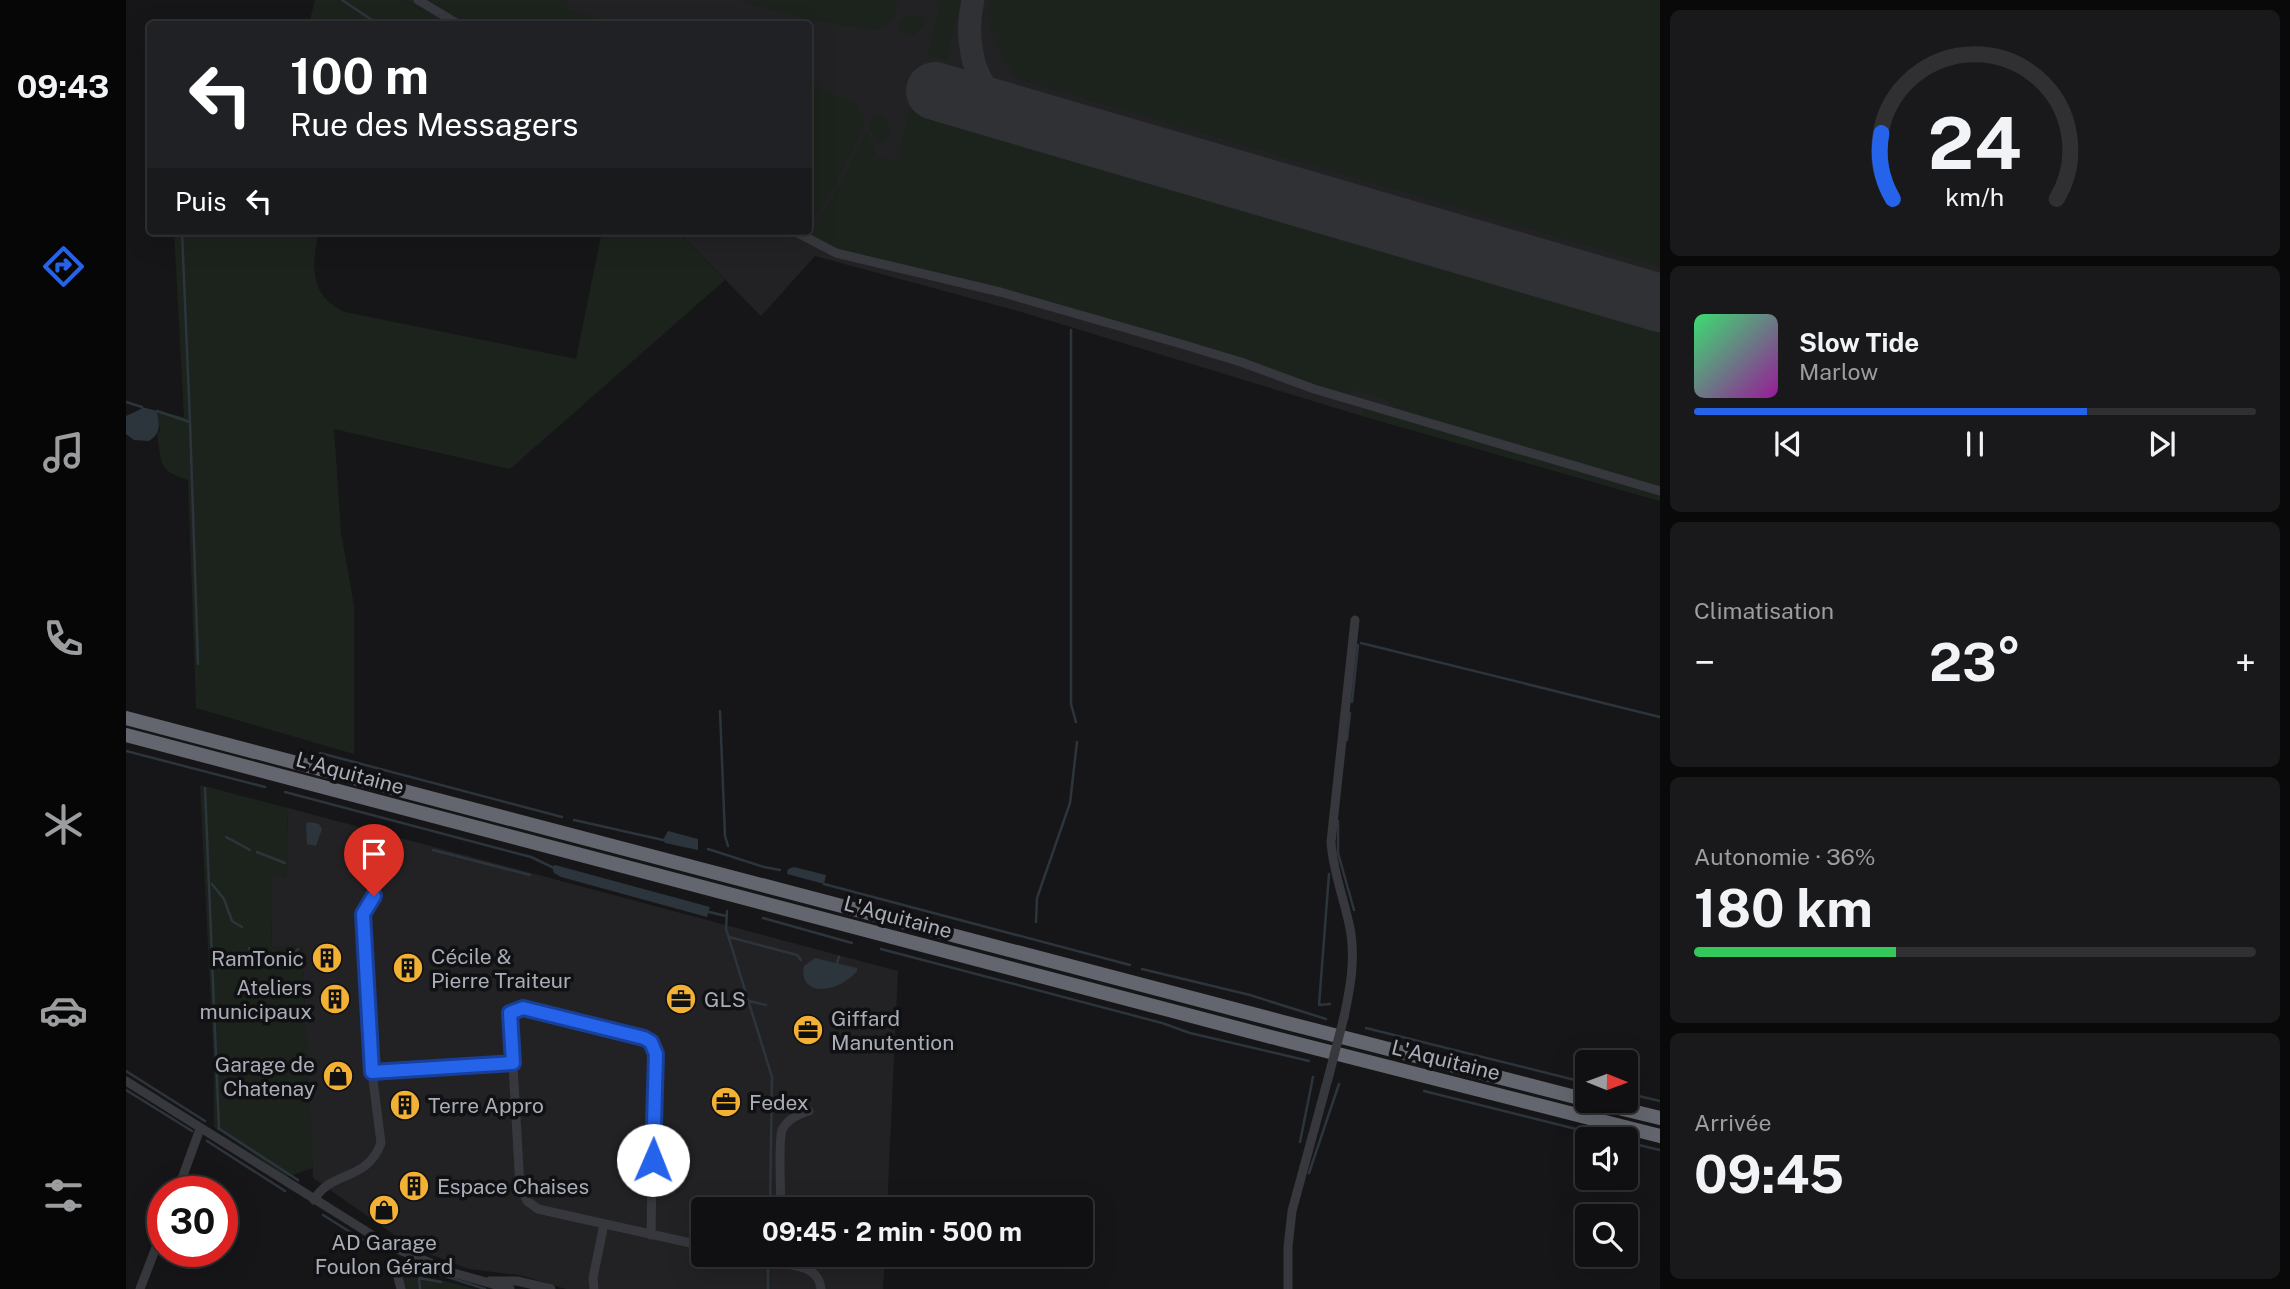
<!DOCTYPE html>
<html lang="fr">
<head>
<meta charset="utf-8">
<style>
  body { margin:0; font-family:"Public Sans",sans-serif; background:#19191b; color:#f1f3f6; height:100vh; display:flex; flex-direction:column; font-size:26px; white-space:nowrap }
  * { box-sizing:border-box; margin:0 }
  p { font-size:23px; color:#9c9d9f }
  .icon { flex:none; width:38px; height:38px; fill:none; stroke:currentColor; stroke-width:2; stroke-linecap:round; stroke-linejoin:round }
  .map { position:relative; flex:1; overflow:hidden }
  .panel { display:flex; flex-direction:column; gap:10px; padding:10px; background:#09090a; width:630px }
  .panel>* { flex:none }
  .guide { position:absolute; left:21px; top:21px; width:665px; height:214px; border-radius:7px; box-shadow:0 7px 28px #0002,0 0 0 2px #303032; background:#202124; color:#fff; overflow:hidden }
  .needle { width:46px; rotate:91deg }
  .tools { position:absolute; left:1449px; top:1050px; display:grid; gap:14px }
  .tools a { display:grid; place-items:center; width:63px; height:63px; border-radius:7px; background:#101012; box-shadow:0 7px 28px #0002,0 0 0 2px #303032; font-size:35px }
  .speed { position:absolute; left:21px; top:1176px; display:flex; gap:14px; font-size:35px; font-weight:700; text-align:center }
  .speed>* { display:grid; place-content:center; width:91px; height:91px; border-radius:50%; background:#101012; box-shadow:0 7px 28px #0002,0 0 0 2px #303032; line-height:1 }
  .speed .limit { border:10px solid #d22; background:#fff; color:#111 }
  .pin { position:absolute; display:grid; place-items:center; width:60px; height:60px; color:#fff; margin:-72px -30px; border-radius:50% 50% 50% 0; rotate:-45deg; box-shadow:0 0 7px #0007 }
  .pin .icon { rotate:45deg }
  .me { position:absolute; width:77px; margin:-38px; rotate:1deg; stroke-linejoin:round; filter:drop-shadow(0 0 5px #0008) }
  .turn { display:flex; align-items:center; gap:24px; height:147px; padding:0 28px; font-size:32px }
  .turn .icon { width:91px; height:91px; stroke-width:2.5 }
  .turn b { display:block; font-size:49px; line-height:60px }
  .then { display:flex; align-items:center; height:66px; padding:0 28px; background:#0003; gap:14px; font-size:26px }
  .big { font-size:52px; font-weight:700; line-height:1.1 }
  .panel .tile { flex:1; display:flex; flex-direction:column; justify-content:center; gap:10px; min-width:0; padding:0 24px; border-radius:10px; background:#19191b }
  .panel .dial { align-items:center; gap:0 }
  .dial svg { height:182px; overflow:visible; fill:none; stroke:#303032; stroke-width:7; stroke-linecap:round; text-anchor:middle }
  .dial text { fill:#f1f3f6; stroke:none }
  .song { display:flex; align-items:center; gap:21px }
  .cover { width:84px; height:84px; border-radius:10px; background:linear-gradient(135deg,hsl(140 70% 55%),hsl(300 70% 35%)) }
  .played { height:7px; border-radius:4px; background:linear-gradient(90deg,#2563eb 70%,#303032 70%) }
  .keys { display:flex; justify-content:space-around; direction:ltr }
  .heat { display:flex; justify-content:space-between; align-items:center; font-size:38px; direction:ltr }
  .charge { height:10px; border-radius:5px; background:linear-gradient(90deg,#34c759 36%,#303032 0) }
  .trip { position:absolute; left:565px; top:1197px; width:402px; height:70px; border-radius:7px; background:#101012; box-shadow:0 7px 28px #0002,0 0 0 2px #303032; font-weight:700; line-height:70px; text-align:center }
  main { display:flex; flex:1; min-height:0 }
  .tabs { display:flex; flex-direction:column; width:126px; justify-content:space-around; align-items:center; background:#060607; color:#9c9d9f }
  .tabs .icon { width:49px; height:49px }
  .tabs .selected { color:#2563eb }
  .tabs b { font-size:32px; color:#f1f3f6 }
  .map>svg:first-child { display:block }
  .built { fill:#222225 }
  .green { fill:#1c231d }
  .water { fill:#2c353c }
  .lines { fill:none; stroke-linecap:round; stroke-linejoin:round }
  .stream { stroke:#2c353c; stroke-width:2.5 }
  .taxiway { stroke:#303135; stroke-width:23 }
  .runway { stroke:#303135; stroke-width:58 }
  .minor { stroke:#37383d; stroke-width:9 }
  .highway { stroke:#63666e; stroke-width:14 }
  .minor-bridge { stroke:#37383d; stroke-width:9 }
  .route-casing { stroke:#184099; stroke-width:18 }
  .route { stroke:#2563eb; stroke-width:12 }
  .labels { text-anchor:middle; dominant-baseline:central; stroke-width:7; stroke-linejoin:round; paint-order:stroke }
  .street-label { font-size:21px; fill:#a8adb8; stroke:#111113 }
  .poi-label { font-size:21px; fill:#a8adb8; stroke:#111113; text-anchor:start }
</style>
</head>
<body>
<main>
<nav class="tabs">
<b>09:43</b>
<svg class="icon selected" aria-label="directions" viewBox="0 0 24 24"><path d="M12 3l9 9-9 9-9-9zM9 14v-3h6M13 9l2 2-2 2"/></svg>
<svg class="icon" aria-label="music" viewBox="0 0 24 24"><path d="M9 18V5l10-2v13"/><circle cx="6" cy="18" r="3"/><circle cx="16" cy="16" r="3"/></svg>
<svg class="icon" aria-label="phone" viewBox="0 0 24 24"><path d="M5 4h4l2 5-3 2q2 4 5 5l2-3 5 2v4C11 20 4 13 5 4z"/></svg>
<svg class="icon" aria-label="climate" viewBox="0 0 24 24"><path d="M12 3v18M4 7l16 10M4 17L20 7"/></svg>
<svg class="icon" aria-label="car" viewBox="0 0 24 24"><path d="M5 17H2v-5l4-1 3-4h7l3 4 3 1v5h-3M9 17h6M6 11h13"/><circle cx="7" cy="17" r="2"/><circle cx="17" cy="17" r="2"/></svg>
<svg class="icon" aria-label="filters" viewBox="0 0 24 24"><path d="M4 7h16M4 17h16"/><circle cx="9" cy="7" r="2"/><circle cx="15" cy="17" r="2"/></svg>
</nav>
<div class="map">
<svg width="1534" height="1289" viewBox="0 0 1534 1289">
  <rect width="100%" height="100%" fill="#161618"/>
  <path class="built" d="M280 0H1534V501L1236 416 892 311 689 256 635 316 551 231H682V24H320Z
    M162 808 772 971 761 1209H578V1255H759L757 1289H440L393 1275 343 1269 287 1248 187 1178 176 946 146 948 144 875 160 878Z"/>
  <path class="green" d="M189 0H280L320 24H183Z
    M302 0H442L440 9 494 24H343Z
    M613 0H771L769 18 750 30 678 19Z
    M815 0H836L820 60 801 55Z
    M863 0H1534V267L891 79C874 56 859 29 863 0Z
    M783 14 799 18 798 25 786 36 771 32 773 21Z
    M683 82 730 105 739 126 704 195 683 226Z
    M784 110 1534 329V489L1269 411 1262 400 1230 390 1220 396C1101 355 981 318 860 284 803 268 734 263 682 234L704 202 741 132 751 155 770 161Z
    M748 114 759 118 764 131 763 139 758 138 756 145 751 144 743 126Z
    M48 231H193C185 265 183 296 219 312L450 359 476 231H551L599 280 384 469 208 429 215 532 228 606V754L70 708 62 480C31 470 36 463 31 434L34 430 31 411 58 417Z
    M1241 408 1534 494V501L1236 416 1237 411Z
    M74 785 162 808 160 878 144 876 146 947 176 946 187 1168 161 1177 88 1127V1067Z
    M272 1274 295 1275 349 1289H275Z"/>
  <path class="water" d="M16 407 31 411C33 425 36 432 23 441L8 440 0 434V416L15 409Z
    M185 822 193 824 196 829 190 846 181 844 180 823Z
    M542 831 572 839V850L539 843 537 840Z
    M429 865 584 907 581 917 435 877 428 873 426 867Z
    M668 867 700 875 698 884 661 874 662 869Z
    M689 958 731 968V971C721 983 703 992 688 988 678 983 676 977 678 966Z"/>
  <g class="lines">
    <path class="stream" d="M216 0 252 24
      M319 24H320
      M945 330V704L950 722
      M0 402 16 407
      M31 411 64 422 56 231
      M64 422 72 664
      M1235 643 1534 717
      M1226 702 1232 645
      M594 711 599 836 602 846
      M1221 740 1224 713
      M0 751 139 787
      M194 753 436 817
      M79 788 93 1129
      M159 792 405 857 426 867
      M448 820 537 840
      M1212 821V853L1228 910
      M100 837 124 850
      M582 849 638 867 654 870
      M307 850 404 875
      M131 852 159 863
      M1203 874 1193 1005 1204 1004
      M86 884 98 899 106 921 116 927
      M698 884 1004 965
      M601 911 600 929 646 1077 644 1209
      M583 912 600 916
      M637 918 726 943
      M910 922 911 898 944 803 951 742
      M603 937 671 955 675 960
      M123 948 128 957
      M755 949 1036 1023 1064 1033 1183 1061
      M135 963C155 973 162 966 172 949
      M711 963 713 957
      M1016 969 1124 995 1200 1019
      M623 1001 640 1005
      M1240 1028 1461 1083
      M0 1071 79 1121
      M0 1090 66 1131
      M1298 1091 1490 1139
      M1500 1093 1534 1101
      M92 1128 172 1180
      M81 1141 159 1191
      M1174 1142 1187 1077
      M1500 1142 1534 1150
      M1183 1173 1213 1084
      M197 1215 237 1240
      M294 1268 359 1289
      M294 1289 293 1278 315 1282
      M642 1289V1270"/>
    <path class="taxiway" d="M847 0C840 30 843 71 866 95 872 102 880 107 887 113
      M1533 303H1534"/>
    <path class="runway" d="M809 91 1534 303"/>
    <path class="minor" d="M292 0 332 24
      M668 231 710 253 874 292 1052 343 1115 362 1188 389 1534 491
      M1218 1017C1224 989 1229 963 1225 934 1220 903 1207 874 1205 842L1229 620
      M246 1072 387 1063
      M0 1081 262 1245 328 1273 384 1289
      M51 1192 74 1129
      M188 1200C205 1170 241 1182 255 1143L246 1072 237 914 248 896
      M655 1209C655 1194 652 1142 656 1130 661 1119 673 1114 683 1111
      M525 1235 528 1047 525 1042 518 1038 404 1009H390L384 1013 394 1187 401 1201 412 1209C467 1221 522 1233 578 1246
      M618 1255 655 1263
      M655 1255V1263C673 1266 693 1268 695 1289
      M269 1266 275 1289
      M364 1281H391L425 1289
      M14 1289 37 1229
      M468 1289 467 1278 478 1224
      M1162 1289V1247L1166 1211 1203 1075"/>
    <path class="highway" d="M0 718 1157 1022 1461 1100
      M0 735 1153 1039 1534 1136
      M1464 1101 1534 1118"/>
    <path class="minor-bridge" d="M1203 1075 1218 1017"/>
  </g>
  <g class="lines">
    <g class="route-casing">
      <path id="route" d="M248 896 237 914 246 1072 387 1063 384 1013 397 1008 518 1038 525 1042 530 1054 527 1160"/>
    </g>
    <use href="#route" class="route"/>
  </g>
  <defs>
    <g id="building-disc" transform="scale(1.575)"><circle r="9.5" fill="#f2b134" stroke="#111113"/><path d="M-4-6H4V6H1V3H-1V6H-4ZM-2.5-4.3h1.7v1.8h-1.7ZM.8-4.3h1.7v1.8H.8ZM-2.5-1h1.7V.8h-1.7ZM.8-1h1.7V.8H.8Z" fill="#111"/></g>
    <g id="office-disc" transform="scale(1.575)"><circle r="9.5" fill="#f2b134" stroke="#111113"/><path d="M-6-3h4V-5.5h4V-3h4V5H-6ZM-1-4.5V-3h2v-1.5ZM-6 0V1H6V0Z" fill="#111"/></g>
    <g id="shop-disc" transform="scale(1.575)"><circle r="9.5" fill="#f2b134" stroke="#111113"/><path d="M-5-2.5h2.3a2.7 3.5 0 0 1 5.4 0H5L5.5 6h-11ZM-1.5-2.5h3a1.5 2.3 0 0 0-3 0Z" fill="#111"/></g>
  </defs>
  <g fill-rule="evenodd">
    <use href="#building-disc" x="201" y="958"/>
    <use href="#building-disc" x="282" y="968"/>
    <use href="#building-disc" x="209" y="999"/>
    <use href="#office-disc" x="555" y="999"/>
    <use href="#office-disc" x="682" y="1030"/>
    <use href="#shop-disc" x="212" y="1076"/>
    <use href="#office-disc" x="600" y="1102"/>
    <use href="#building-disc" x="279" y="1105"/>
    <use href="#building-disc" x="288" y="1186"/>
    <use href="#shop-disc" x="258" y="1210"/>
  </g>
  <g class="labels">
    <g class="street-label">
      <text transform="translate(224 773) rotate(15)">L'Aquitaine</text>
      <text transform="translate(772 917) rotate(15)">L'Aquitaine</text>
      <text transform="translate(1320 1060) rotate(14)">L'Aquitaine</text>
    </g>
    <g class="poi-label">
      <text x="305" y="956">Cécile &amp;<tspan x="305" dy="24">Pierre Traiteur</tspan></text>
      <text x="178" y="958" text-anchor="end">RamTonic</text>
      <text x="186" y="987" text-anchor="end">Ateliers<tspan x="186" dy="24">municipaux</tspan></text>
      <text x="578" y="999">GLS</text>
      <text x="705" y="1018">Giffard<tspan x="705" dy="24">Manutention</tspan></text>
      <text x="189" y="1064" text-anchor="end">Garage de<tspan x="189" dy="24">Chatenay</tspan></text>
      <text x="623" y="1102">Fedex</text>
      <text x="302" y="1105">Terre Appro</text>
      <text x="311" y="1186">Espace Chaises</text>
      <text x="258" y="1242" text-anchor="middle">AD Garage<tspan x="258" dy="24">Foulon Gérard</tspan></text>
    </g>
  </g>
</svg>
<div class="tools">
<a><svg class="needle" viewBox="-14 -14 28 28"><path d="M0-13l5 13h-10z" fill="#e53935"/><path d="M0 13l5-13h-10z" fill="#9c9d9f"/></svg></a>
<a><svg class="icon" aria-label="sound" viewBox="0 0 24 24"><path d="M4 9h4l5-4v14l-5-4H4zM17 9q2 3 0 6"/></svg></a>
<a><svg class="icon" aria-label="search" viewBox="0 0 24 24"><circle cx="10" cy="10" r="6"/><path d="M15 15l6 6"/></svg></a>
</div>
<div class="speed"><div class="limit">30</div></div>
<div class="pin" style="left:248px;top:896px;background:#d93025"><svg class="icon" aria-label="arrive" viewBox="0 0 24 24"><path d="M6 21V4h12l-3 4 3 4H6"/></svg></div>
<svg class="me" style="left:527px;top:1160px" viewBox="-20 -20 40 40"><circle r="19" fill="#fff"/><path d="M0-13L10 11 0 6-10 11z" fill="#2563eb"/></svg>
<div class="trip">09:45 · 2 min · 500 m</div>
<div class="guide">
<div class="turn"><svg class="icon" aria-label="left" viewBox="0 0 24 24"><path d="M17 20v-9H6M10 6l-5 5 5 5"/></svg><div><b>100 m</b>Rue des Messagers</div></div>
<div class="then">Puis<svg class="icon" aria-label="left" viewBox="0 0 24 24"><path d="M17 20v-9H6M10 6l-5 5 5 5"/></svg></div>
</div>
</div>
<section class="panel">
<div class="tile dial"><svg viewBox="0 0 100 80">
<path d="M14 69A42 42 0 1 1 86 69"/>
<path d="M14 69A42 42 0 0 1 9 40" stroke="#2563eb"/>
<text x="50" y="56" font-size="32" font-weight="700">24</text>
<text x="50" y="72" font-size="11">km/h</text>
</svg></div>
<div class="tile">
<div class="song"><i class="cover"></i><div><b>Slow Tide</b><p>Marlow</p></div></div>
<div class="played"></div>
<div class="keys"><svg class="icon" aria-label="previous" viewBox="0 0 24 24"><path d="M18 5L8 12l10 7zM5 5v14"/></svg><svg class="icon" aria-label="pause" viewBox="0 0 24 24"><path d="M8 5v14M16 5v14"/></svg><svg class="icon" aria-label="next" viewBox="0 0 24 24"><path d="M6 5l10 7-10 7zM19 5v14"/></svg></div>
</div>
<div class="tile"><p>Climatisation</p>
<div class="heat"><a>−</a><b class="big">23°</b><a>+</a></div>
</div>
<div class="tile"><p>Autonomie · 36%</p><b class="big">180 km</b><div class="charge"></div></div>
<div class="tile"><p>Arrivée</p><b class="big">09:45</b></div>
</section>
</main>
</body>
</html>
